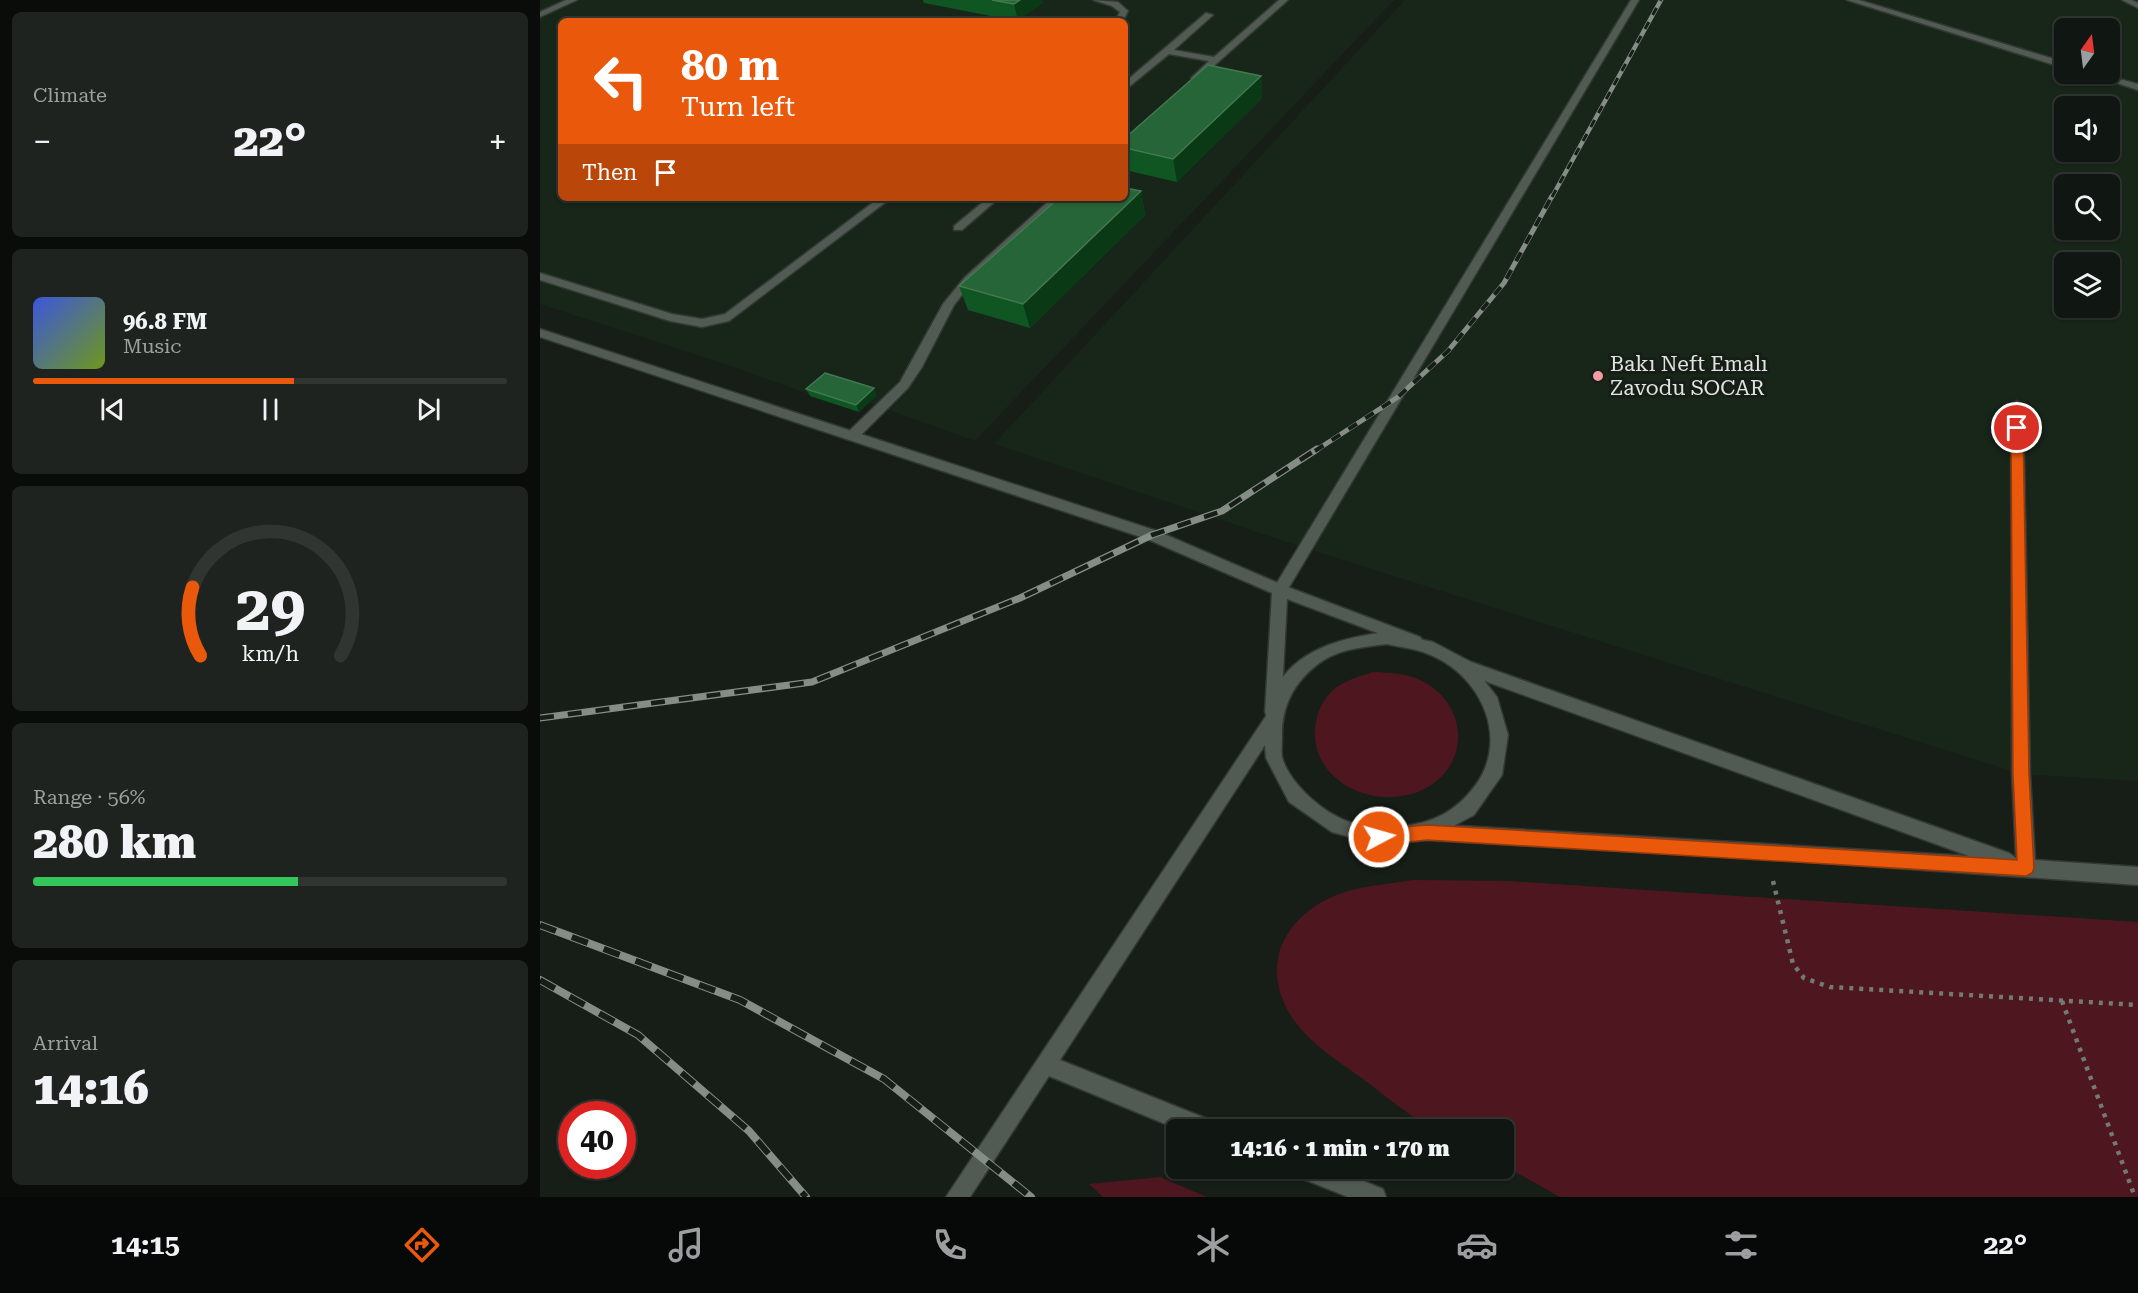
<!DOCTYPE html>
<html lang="en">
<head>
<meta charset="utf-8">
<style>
  body { margin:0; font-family:"Roboto Serif",serif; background:#1e231f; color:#f1f3f6; height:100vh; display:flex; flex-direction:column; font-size:22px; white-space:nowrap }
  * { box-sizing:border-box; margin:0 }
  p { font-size:20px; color:#9c9f9f }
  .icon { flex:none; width:33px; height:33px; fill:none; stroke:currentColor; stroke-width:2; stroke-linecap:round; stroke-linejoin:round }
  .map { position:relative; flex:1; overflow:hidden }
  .details { display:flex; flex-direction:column; gap:12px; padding:12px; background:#090c09; width:540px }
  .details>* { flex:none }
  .hud { position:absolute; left:18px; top:18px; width:570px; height:183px; border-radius:9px; box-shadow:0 2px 4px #0004,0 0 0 2px #303531; background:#ea580c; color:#fff; overflow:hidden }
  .needle { width:39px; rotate:14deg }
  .fabs { position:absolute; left:1514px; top:18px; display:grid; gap:12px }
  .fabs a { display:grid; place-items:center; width:66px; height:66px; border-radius:9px; background:#101611; box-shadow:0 2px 4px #0004,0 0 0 2px #303531; font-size:30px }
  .speed { position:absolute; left:18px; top:1101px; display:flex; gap:12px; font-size:30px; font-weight:700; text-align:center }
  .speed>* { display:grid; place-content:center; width:78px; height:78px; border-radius:50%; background:#101611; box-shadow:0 2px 4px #0004,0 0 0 2px #303531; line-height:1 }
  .speed .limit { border:9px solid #d22; background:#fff; color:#111 }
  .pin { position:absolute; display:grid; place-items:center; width:51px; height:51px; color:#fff; margin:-26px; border:3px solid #fff; border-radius:50%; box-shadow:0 2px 6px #0007 }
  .me { position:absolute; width:66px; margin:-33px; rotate:84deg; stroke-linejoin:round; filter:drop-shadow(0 0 4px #0008) }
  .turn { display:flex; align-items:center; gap:21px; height:126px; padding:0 24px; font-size:27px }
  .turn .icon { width:78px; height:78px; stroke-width:2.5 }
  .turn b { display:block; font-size:42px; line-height:51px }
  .then { display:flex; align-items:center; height:57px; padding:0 24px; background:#0003; gap:12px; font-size:22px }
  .big { font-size:45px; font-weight:800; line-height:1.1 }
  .details .card { flex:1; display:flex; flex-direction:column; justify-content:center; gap:9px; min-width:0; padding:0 21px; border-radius:9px; background:#1e231f }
  .details .dial { align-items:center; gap:0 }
  .dial svg { height:156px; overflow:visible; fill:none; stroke:#303531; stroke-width:7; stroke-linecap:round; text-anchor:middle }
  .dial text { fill:#f1f3f6; stroke:none }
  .song { display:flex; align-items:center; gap:18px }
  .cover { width:72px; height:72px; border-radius:9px; background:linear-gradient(135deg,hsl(230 70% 55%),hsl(80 70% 35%)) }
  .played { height:6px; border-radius:3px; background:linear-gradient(90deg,#ea580c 55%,#303531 55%) }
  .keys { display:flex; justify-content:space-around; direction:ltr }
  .heat { display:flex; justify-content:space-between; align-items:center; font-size:33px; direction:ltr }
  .charge { height:9px; border-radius:4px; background:linear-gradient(90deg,#34c759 56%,#303531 0) }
  .trip { position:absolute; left:626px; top:1119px; width:348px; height:60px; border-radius:9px; background:#101611; box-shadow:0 2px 4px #0004,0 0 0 2px #303531; font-weight:800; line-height:60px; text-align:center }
  .tab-bar { display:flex; height:96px; justify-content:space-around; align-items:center; background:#060907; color:#9c9f9f }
  .tab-bar .icon { width:42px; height:42px }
  .tab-bar .on { color:#ea580c }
  .tab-bar b { font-size:27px; color:#f1f3f6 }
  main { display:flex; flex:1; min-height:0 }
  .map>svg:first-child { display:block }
  .built { fill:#182519; fill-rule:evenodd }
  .green { fill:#4e171f }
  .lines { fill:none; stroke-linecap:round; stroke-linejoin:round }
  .lane-casing { stroke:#333833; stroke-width:3 }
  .street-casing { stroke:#333833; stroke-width:3 }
  .secondary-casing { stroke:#333833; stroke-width:3 }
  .path { stroke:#737a74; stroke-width:4.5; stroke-dasharray:4 6; stroke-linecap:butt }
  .lane { fill:#525b53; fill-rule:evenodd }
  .street { fill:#525b53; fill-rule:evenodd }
  .secondary { fill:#525b53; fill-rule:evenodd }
  .rail-far3-casing { stroke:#868c86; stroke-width:4.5 }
  .rail-far2-casing { stroke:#868c86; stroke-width:5 }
  .rail-far1-casing { stroke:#868c86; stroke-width:7 }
  .rail-casing { stroke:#868c86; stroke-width:8 }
  .rail-far3 { stroke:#161e17; stroke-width:3; stroke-dasharray:8; stroke-linecap:butt }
  .rail-far2 { stroke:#161e17; stroke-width:4; stroke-dasharray:10; stroke-linecap:butt }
  .rail-far1 { stroke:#161e17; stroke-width:4.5; stroke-dasharray:14; stroke-linecap:butt }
  .rail { stroke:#161e17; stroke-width:6; stroke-dasharray:17; stroke-linecap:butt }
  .wall { fill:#105622 }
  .shaded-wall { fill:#093915 }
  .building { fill:#266537; stroke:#437951; stroke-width:1.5 }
  .route { fill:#ea580c; stroke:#983908; stroke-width:1.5 }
  .poi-dot { fill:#f49aa1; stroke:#161e17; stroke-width:2 }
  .labels { text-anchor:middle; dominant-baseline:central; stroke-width:6; stroke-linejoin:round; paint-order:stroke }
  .poi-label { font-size:21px; fill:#dfe4df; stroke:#161e17; text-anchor:start }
</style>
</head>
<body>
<main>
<section class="details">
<div class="card"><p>Climate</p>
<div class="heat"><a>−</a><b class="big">22°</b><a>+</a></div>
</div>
<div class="card">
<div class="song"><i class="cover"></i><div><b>96.8 FM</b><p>Music</p></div></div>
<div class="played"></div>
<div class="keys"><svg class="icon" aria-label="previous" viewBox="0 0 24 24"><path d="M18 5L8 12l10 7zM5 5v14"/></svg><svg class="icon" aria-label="pause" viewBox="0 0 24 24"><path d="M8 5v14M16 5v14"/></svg><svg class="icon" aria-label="next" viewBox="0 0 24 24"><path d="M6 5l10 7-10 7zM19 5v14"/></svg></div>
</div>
<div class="card dial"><svg viewBox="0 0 100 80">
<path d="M14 69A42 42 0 1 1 86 69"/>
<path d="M14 69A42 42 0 0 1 10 34" stroke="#ea580c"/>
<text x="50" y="56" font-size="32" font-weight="700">29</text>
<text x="50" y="72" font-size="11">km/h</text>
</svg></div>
<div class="card"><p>Range · 56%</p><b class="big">280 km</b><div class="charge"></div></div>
<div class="card"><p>Arrival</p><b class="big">14:16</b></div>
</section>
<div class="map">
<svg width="1598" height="1197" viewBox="0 0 1598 1197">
  <rect width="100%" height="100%" fill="#161e17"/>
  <path class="built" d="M0 0H854L435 441 329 403 319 412 179 362 0 304ZM21 21H585V198H21Z
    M865 0H1598V781L1481 774 765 548 454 444ZM1524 28H1569V74H1524ZM1524 106H1569V152H1524ZM1524 184H1569V230H1524ZM1524 262H1569V308H1524Z"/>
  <path class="green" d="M833 672C849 673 864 673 878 679 918 696 932 744 902 776 872 807 815 803 788 770 769 747 771 712 792 691 804 680 819 677 833 672Z
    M872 880 968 881 1598 922V1197H1020L963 1165V1130C947 1130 913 1133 899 1130 878 1124 841 1092 823 1079 800 1062 773 1046 756 1023 715 968 744 912 805 892 826 885 851 884 872 880Z
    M620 1177 667 1197H563L549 1184Z"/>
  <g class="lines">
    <g class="lane-casing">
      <path id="lane" d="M26 0H37L0 17V12Z
        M553 0 578 2 588 11 583 21H575L580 12 572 6Z
        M739 0H748L658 80 651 78 669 61 629 54 585 90V82L666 13 673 15 634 50 674 57Z
        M1091 0H1099L745 594H735L733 590 735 586Z
        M1307 0H1319L1524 62V68Z
        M1582 0H1592L1598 3V8Z
        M1549 74H1561L1598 84V90Z
        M339 198H351L189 321 162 327 130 321 0 280V273L132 314 162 319 185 314Z
        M448 198H459L422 230H414V226Z
        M512 198H523L433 281 414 305 382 367 368 388 317 439H307L305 436 307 433 360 382 403 304 425 277Z
        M1477 401 1483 405 1490 774 1495 860 1598 867V885L1226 859 887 840 881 838 878 832 881 826 887 824 1429 856 917 671 915 666 917 661 923 659 1469 853 1476 858 1472 774 1471 405Z"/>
    </g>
    <g class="street-casing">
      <path id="street" d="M0 329 617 531 745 586 880 637 883 641 880 645 875 647 747 599 741 712 739 717 733 719 727 717 725 712 732 593 607 539 0 337Z"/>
    </g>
    <g class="secondary-casing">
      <path id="secondary" d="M847 632 893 642 929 661 957 697 968 735 962 775 934 815 887 840 839 845 792 832 749 802 726 758 725 745 520 1060 675 1122 677 1130H640L509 1076 430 1197H406L726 716C730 705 733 690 740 681 764 646 808 637 847 632ZM847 644C859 647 872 648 883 652 938 670 972 736 935 786 916 811 894 823 862 826 841 828 815 827 796 816 775 805 748 780 742 757 741 751 742 744 742 738 741 708 753 683 778 664 798 649 823 647 847 644Z
        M753 1168H792L843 1189 846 1197H808L756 1176Z"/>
    </g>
    <path class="path" d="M1233 881 1253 964 1264 978 1290 987 1598 1005
      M1522 1001 1595 1197"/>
    <use href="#lane" class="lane"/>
    <use href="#street" class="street"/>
    <use href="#secondary" class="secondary"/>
    <g class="rail-far3-casing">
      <path id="rail-far3" d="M1012 197 1121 0"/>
    </g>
    <g class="rail-far2-casing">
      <path id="rail-far2" d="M775 451 858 397 908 351 964 283 1012 196"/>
    </g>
    <g class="rail-far1-casing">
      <path id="rail-far1" d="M0 718 272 682 480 598 612 535 682 511 777 449"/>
    </g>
    <g class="rail-casing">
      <path id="rail" d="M0 925 200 1000 344 1079 491 1197
        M0 980 98 1035 209 1131 266 1197"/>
    </g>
    <use href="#rail-far3" class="rail-far3"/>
    <use href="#rail-far2" class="rail-far2"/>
    <use href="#rail-far1" class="rail-far1"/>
    <use href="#rail" class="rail"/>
  </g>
  <path class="wall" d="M383 0H502L503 3 477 21 384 3Z
    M721 76 722 98 637 182 585 170V138Z
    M601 191 605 215 490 328 428 310 419 286Z
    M266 389 337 395 319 412 270 396Z"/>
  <path class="shaded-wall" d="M480 0H502L503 3 478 21 474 4Z
    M721 76 722 98 637 182 633 159Z
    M601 191 605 215 490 328 483 304Z
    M334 388 337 395 319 412 316 405Z"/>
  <path class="building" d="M452 0H480L474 4Z
    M668 65 721 76 633 159 585 148V138Z
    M585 188 601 191 483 304 419 286 519 198H585Z
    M285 373 334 388 316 405 266 389Z"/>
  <path class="route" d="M1477 424 1483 428 1489 774 1494 868 1492 873 1486 876 887 840 839 845 833 842 831 837 833 832 839 829 887 825 1477 860 1473 774 1471 428Z"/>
  <circle class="poi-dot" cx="1058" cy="376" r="6"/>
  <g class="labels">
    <g class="poi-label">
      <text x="1070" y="364">Bakı Neft Emalı<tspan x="1070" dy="24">Zavodu SOCAR</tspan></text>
    </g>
  </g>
</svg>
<div class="fabs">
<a><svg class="needle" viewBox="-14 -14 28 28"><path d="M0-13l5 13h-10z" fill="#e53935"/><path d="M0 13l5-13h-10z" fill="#9c9f9f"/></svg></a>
<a><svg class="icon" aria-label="sound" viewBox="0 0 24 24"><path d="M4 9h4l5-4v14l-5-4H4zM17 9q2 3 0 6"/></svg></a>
<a><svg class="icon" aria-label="search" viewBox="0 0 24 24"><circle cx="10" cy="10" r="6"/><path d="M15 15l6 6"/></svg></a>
<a><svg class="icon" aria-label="layers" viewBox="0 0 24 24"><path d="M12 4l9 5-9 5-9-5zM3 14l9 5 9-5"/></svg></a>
</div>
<div class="speed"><div class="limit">40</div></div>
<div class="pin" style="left:1477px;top:428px;background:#d93025"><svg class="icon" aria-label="arrive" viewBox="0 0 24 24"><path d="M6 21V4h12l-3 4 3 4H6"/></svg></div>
<svg class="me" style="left:839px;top:837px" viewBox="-20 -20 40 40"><circle r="17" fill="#ea580c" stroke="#fff" stroke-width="3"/><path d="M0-11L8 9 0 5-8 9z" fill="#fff"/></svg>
<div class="trip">14:16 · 1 min · 170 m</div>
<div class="hud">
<div class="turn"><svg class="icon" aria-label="left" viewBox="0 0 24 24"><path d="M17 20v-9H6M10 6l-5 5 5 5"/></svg><div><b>80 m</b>Turn left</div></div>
<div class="then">Then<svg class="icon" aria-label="arrive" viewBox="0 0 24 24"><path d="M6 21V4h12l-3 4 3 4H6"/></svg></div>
</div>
</div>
</main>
<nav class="tab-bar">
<b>14:15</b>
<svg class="icon on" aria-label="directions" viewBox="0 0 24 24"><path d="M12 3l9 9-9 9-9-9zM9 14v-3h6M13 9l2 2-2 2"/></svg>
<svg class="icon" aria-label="music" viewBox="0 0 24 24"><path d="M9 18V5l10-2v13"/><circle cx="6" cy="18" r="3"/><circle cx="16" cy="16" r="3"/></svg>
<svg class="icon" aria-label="phone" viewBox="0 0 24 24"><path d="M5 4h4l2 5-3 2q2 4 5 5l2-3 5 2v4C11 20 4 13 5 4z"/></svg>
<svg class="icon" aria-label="climate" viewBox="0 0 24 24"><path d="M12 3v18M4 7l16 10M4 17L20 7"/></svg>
<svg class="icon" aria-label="car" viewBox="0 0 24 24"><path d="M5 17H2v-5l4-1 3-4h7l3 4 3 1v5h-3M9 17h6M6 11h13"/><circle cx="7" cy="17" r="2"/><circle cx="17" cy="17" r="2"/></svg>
<svg class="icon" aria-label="filters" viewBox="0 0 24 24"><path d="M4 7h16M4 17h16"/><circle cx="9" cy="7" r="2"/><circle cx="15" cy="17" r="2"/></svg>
<b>22°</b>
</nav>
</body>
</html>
